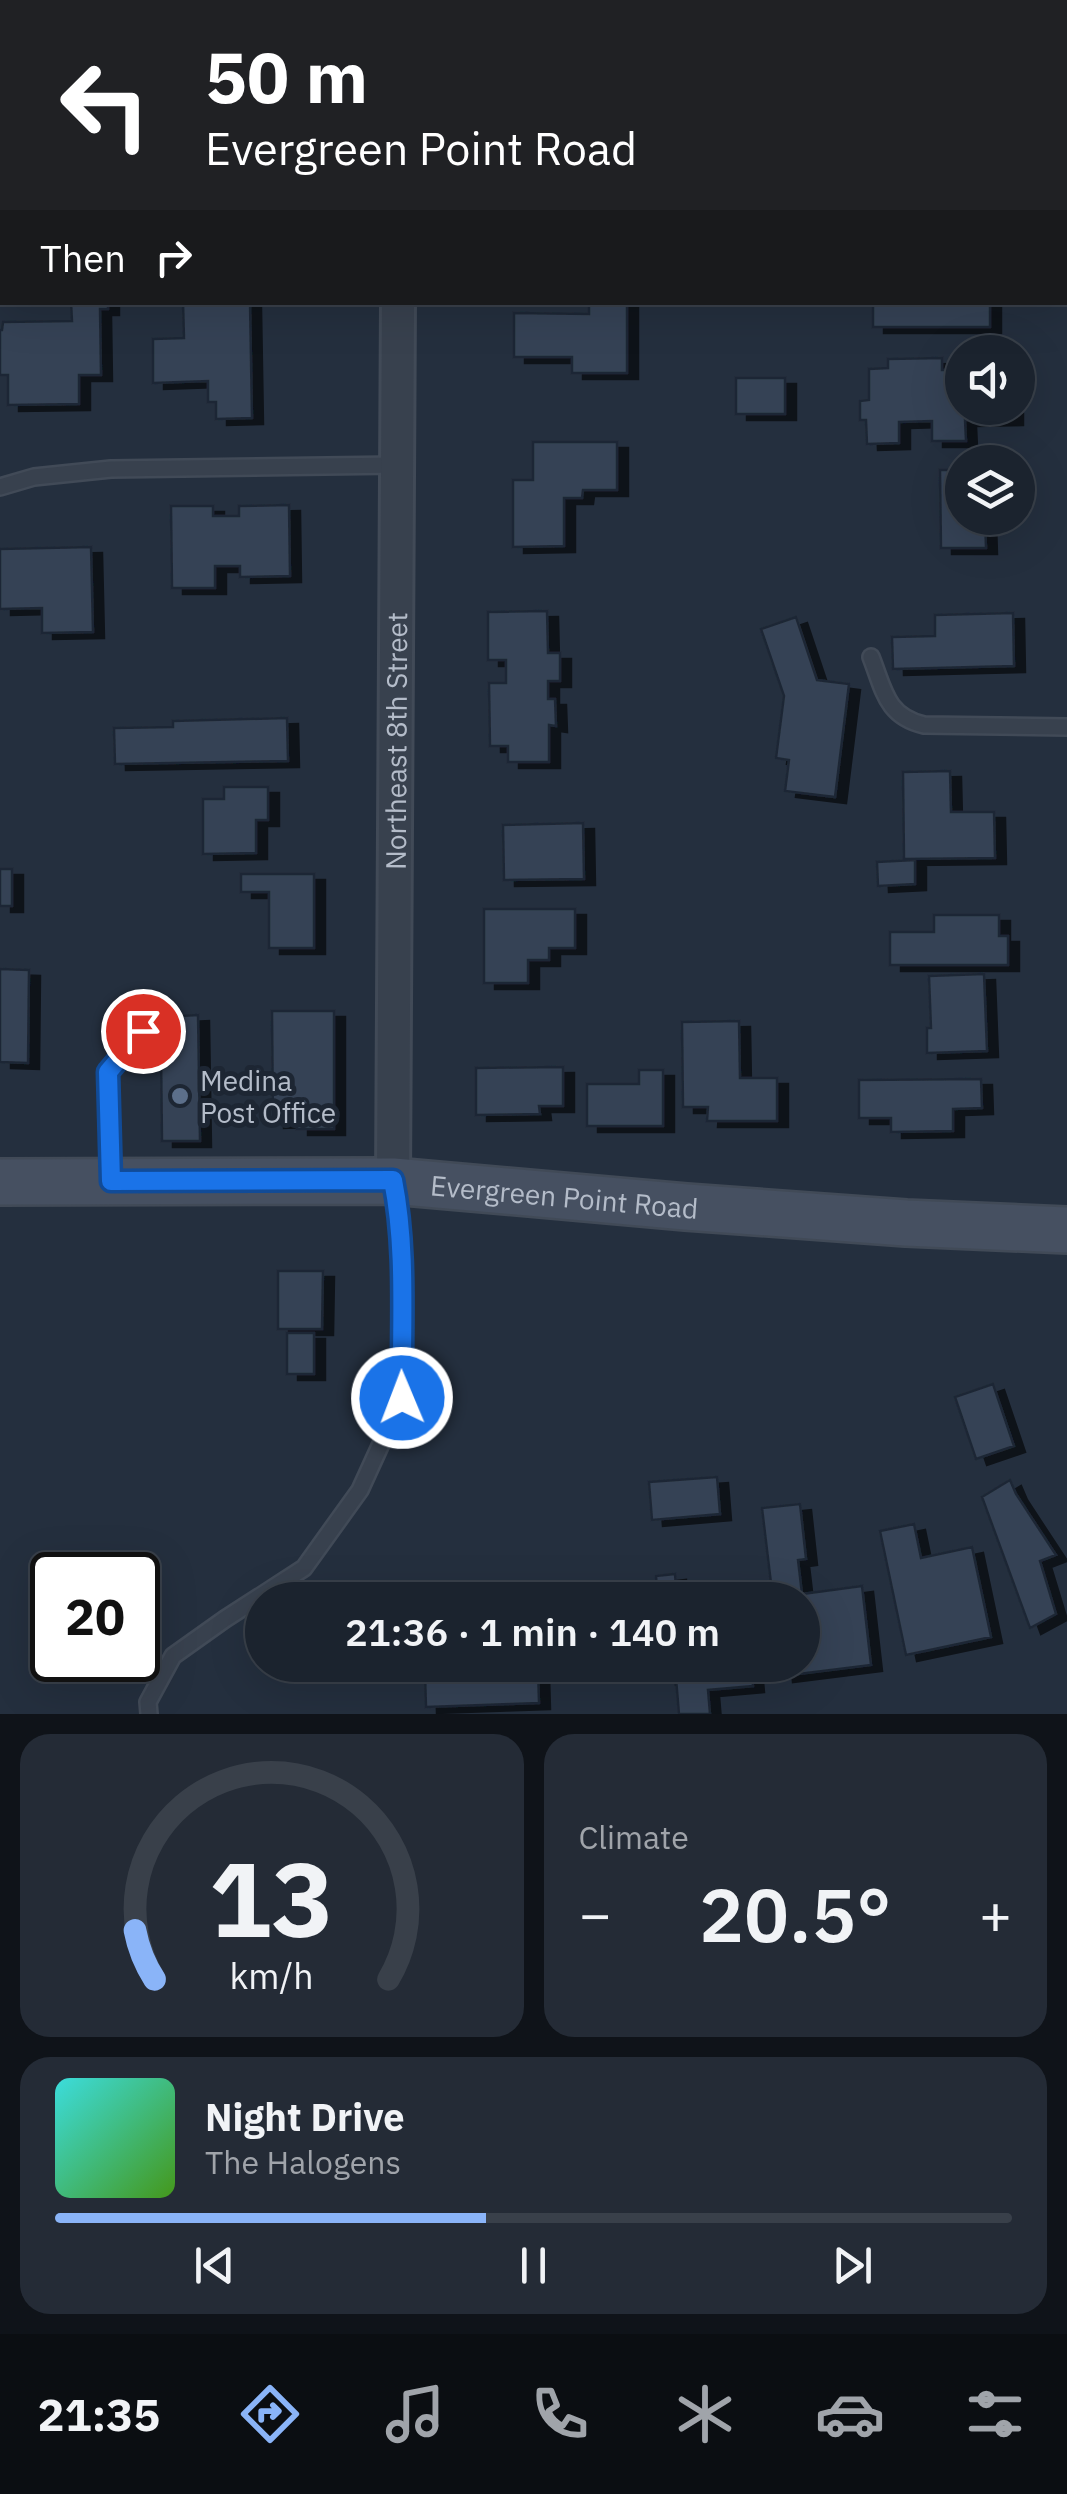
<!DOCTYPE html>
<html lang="en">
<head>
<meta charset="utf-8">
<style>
  body { margin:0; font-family:"IBM Plex Sans",sans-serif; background:#242b36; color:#f1f3f6; height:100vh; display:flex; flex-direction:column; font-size:38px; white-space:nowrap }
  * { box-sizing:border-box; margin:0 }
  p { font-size:32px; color:#a0a4aa }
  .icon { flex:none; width:55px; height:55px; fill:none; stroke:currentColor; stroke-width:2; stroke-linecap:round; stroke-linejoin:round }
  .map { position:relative; height:1714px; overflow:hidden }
  .side { display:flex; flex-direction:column; gap:20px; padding:20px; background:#0f1319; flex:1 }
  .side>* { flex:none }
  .top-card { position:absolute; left:0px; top:0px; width:1068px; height:305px; box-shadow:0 10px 40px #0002,0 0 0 2px #39404a; background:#202124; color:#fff; overflow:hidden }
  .tools { position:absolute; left:945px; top:335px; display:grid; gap:20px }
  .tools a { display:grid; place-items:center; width:90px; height:90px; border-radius:50%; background:#1b232e; box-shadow:0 10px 40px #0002,0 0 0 2px #39404a; font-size:50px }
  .speed { position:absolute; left:30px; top:1552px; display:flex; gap:20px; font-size:50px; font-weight:700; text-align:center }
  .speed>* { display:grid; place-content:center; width:130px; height:130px; border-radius:50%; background:#1b232e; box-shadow:0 10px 40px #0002,0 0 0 2px #39404a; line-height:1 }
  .speed .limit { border:5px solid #111; border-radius:15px; background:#fff; color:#111 }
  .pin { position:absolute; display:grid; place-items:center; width:85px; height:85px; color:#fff; margin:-42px; border:5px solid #fff; border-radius:50%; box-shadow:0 2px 10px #0007 }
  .me { position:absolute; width:110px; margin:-55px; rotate:359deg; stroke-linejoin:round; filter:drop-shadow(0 0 8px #0008) }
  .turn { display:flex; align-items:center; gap:35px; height:210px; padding:0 40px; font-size:45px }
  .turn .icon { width:130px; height:130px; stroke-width:2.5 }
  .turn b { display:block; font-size:70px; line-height:85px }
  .then { display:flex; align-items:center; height:95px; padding:0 40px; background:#0003; gap:20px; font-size:38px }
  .big { font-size:75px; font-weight:600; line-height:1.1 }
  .side .card { flex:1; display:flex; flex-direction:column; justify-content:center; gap:15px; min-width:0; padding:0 35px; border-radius:30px; background:#242b36 }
  .side .dial { align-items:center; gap:0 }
  .dial svg { height:260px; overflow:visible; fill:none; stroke:#39404a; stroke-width:7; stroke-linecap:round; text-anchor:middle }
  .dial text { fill:#f1f3f6; stroke:none }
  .song { display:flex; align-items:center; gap:30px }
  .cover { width:120px; height:120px; border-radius:15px; background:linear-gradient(135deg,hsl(180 70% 55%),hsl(100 70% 35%)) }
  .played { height:10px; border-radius:5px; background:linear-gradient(90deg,#8ab4f8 45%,#39404a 45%) }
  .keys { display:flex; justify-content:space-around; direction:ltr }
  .heat { display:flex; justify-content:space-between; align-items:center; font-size:55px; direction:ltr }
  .side .tiles { flex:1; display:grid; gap:20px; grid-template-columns:1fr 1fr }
  .card:last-child { grid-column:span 2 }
  .trip { position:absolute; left:245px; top:1582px; width:575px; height:100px; border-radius:50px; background:#1b232e; box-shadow:0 10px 40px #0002,0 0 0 2px #39404a; font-weight:600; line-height:100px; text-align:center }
  .menu { display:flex; height:160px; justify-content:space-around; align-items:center; background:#0b0e12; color:#a0a4aa }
  .menu .icon { width:70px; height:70px }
  .menu .selected { color:#8ab4f8 }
  .menu b { font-size:45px; color:#f1f3f6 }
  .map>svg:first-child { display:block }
  .building { fill:#364354; stroke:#1f2835; stroke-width:2.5; filter:url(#shadow) }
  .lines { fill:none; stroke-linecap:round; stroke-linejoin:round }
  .lane-casing { stroke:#414a57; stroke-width:20 }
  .street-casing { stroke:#414a57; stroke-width:38 }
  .secondary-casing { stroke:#414a57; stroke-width:50 }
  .lane { stroke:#38414e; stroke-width:15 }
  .street { stroke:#38414e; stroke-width:32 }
  .secondary { stroke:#465061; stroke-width:45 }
  .route-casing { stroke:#114b97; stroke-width:25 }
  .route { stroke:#1a73e8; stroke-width:18 }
  .service-dot { fill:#5c6f8a; stroke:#1d2633; stroke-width:4 }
  .labels { text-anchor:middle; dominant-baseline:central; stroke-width:10; stroke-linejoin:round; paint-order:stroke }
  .street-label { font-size:28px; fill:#b4bcc9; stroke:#1d2633 }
  .poi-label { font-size:28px; fill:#b4bcc9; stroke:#1d2633; text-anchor:start }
</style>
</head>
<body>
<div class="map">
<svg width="1067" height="1714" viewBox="0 0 1067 1714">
  <defs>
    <filter id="shadow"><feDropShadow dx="11" dy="6" stdDeviation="0" flood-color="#0009"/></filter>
  </defs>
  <rect width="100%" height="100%" fill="#242f3e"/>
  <path class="building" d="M127 0H282V2H127Z
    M481 0H582V2H481Z
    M956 0H1005L1006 2H957Z
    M0 34H2V205H0Z
    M71 302H108V309H100L101 375H79V404L8 405V375H0V330H2L3 322 72 321Z
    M183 302H250L252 418 216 419V402H208V381L153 383V339L184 338Z
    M589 302H627V373H572V357H514V313L589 314Z
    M873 302H990V327H873Z
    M942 358V370H962V408H1012V419L965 420 966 441H932V421L899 422V443L867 444 866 420H860V401L869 400V369L888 368V359Z
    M736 378H785V414H736Z
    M533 442H617V490H583L582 498H564V546L513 547V480H533Z
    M940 470H962V518H985L986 548H941Z
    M289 505 290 576 240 577V566H215V588H172L171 506H213V516H239V506Z
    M91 547 93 632 42 633V608L0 609V549Z
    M547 611 548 653H560V681H548V699H555L556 726 549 725V762H508V746H490L489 683H506V660H488V612Z
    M1013 613 1014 666 893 669 892 637 935 636V615Z
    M796 617 817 680 849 684 835 797 785 791 789 760 776 758 784 696 761 629Z
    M287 718 288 761 115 764 114 728 173 727V721Z
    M950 771 951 812H994L995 858 904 859 903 772Z
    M224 787H268V820H256V853L203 854V799H224Z
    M583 823 584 879 504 880 503 825Z
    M915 860V884L878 886 877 862Z
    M0 869H12V906H0Z
    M241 874H314V948H269V892H241Z
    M484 909H575V948H549V960H528V983H484Z
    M934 915H999V936H1008V965H890V932H934Z
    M0 969 29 970 28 1063 0 1062Z
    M984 974 987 1051 927 1053V1028H931L929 976Z
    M272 1011H334V1129H297V1121L273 1122Z
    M198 1015 200 1141H162L161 1052H176V1031H180V1016Z
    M739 1021 740 1078H777V1121H707L708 1107H683L682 1022Z
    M563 1067V1106H539L540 1114 476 1115V1068Z
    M639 1070H663V1126H587V1084H639Z
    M981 1079 982 1108 953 1109V1131L891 1132V1118H859V1080Z
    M278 1271H323L322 1329H278Z
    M287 1333H314V1374H287Z
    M993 1384 1014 1446 976 1459 955 1397Z
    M717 1477 720 1514 652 1520 649 1482Z
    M1010 1480 1016 1494 1056 1555 1040 1561 1056 1614 1030 1628 982 1497Z
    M800 1504 806 1559 798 1560 802 1594 862 1586 871 1665 782 1676 781 1665H802V1600H773L762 1508Z
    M914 1524 921 1558 972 1547 991 1637 906 1655 880 1531Z
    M675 1574 677 1600H658L656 1576Z
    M664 1665H751L753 1686 708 1690 710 1714H679L676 1678 665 1679Z
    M538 1670 539 1703 426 1707 425 1674Z"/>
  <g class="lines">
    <g class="lane-casing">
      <path id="lane" d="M1065 52H1067
        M0 239H2
        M0 487 34 477 111 469 398 465
        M871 657C884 690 886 716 924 725L1067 727
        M111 1177 108 1072 143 1031
        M149 1714 148 1702 173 1656 225 1619 304 1568 360 1490 402 1398 401 1255 398 1206 394 1184"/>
    </g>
    <g class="street-casing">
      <g id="street">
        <path d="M398 0V2"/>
        <path id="s1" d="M393 1181 398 302"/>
      </g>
    </g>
    <g class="secondary-casing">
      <g id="secondary">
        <path id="s2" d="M0 1182 393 1181 686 1207 906 1223 1067 1230"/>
      </g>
    </g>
    <use href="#lane" class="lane"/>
    <use href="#street" class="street"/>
    <use href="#secondary" class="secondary"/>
  </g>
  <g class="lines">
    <g class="route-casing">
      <path id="route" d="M143 1031 108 1072 111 1181 393 1180C407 1251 401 1326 402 1398"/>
    </g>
    <use href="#route" class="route"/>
  </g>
  <circle class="service-dot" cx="180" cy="1096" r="10"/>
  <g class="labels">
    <g class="street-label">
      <text stroke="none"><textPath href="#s1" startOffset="440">Northeast 8th Street</textPath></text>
      <text stroke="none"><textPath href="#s2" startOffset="565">Evergreen Point Road</textPath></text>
    </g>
    <g class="poi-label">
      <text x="200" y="1080">Medina<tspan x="200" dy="32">Post Office</tspan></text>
    </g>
  </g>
</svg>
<div class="tools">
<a><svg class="icon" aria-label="sound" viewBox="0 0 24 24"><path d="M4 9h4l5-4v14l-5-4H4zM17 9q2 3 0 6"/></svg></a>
<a><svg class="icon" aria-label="layers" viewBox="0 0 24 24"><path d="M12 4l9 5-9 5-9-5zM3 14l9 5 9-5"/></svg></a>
</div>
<div class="speed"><div class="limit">20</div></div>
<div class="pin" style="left:143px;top:1031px;background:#d93025"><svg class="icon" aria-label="arrive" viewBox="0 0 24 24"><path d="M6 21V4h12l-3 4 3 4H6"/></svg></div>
<svg class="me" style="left:402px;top:1398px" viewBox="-20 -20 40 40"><circle r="17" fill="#1a73e8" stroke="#fff" stroke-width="3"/><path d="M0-11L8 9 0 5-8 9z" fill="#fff"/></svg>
<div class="trip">21:36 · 1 min · 140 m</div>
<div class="top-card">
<div class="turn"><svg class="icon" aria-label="left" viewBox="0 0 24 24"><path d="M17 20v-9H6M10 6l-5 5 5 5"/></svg><div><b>50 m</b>Evergreen Point Road</div></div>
<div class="then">Then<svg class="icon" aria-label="right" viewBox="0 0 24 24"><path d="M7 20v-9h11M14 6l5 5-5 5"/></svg></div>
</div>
</div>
<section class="side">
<div class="tiles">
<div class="card dial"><svg viewBox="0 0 100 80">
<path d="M14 69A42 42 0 1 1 86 69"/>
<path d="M14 69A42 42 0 0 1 8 54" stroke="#8ab4f8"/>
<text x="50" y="56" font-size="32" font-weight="700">13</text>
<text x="50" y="72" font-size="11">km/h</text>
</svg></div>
<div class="card"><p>Climate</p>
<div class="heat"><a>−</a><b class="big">20.5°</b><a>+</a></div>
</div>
<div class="card">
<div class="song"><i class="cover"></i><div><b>Night Drive</b><p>The Halogens</p></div></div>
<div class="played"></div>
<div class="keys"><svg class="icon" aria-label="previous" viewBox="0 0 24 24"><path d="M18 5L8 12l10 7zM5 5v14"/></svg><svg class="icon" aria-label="pause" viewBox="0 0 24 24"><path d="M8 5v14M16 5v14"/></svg><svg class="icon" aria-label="next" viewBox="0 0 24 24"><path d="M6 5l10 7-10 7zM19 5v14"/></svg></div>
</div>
</div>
</section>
<nav class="menu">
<b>21:35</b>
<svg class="icon selected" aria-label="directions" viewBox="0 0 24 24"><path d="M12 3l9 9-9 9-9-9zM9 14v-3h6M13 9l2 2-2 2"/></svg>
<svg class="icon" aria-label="music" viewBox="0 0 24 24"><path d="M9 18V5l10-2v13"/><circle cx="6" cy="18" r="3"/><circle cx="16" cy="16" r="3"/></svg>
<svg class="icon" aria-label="phone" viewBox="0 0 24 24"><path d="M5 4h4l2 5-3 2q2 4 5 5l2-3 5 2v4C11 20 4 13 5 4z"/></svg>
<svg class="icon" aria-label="climate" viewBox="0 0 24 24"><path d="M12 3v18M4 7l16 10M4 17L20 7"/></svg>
<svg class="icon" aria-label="car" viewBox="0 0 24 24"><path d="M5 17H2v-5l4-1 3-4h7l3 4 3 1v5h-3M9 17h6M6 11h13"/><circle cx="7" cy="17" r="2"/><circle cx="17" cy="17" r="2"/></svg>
<svg class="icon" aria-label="filters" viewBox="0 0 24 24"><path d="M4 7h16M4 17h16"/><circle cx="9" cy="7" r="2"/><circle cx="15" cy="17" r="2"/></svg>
</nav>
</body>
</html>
